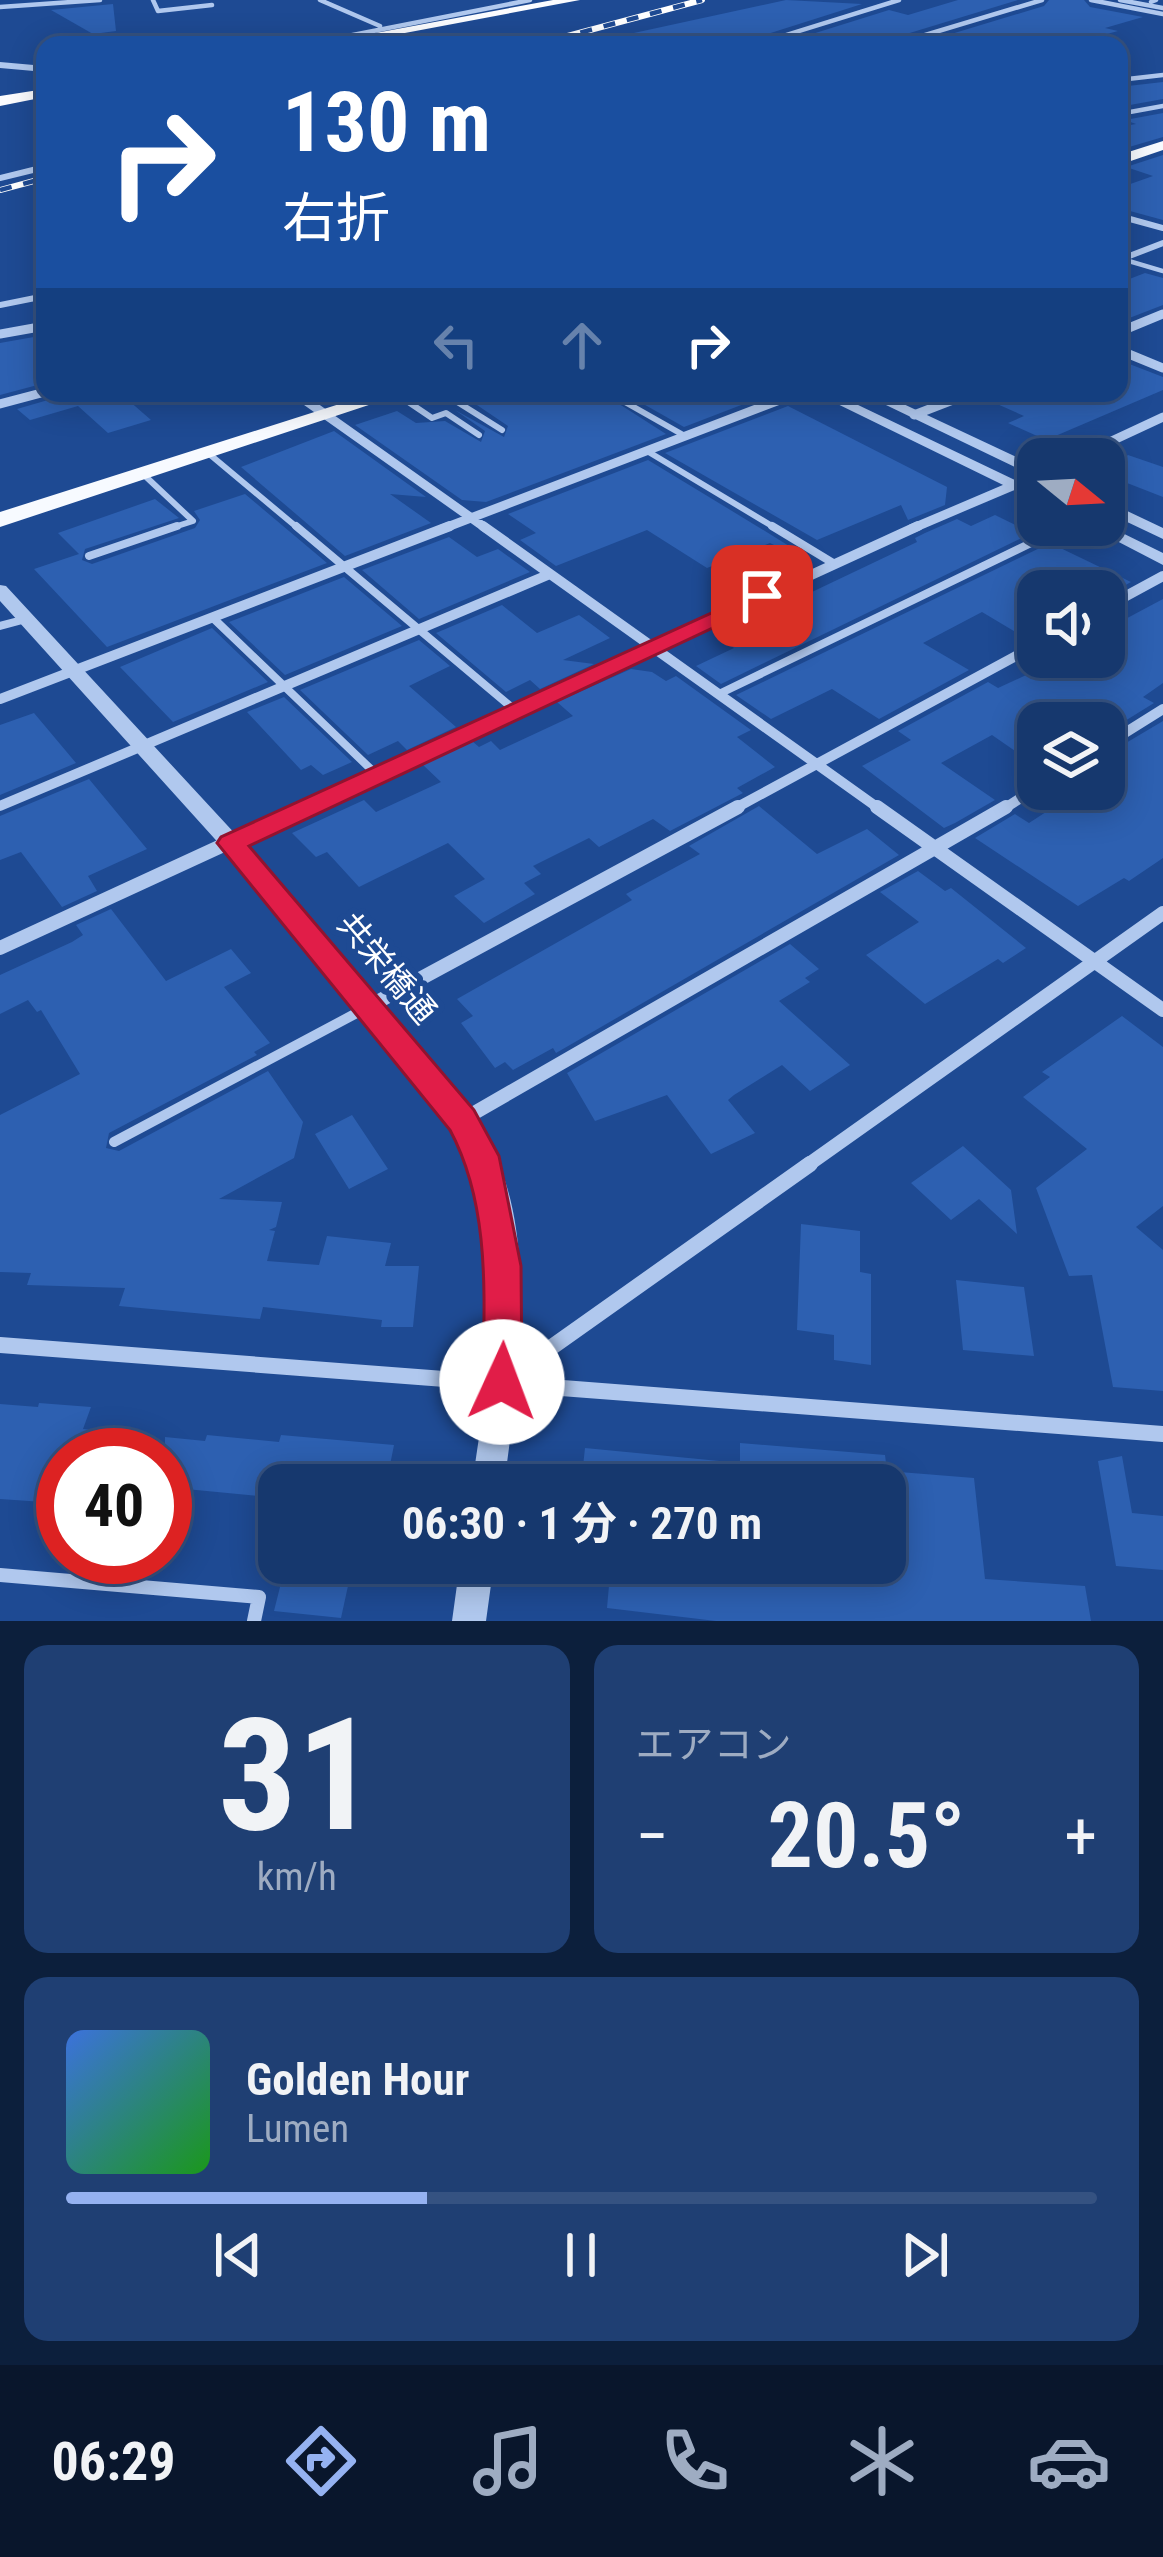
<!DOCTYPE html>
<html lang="ja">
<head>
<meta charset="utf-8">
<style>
  body { margin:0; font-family:"Roboto Condensed","Noto Sans JP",sans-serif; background:#1f3f73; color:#f1f3f6; height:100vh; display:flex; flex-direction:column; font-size:45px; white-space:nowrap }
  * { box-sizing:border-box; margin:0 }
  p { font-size:39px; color:#9eacc2 }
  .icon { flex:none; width:66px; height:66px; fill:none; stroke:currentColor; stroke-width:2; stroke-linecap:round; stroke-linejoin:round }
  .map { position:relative; height:1621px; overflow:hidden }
  .side { display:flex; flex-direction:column; gap:24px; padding:24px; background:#0c1f3c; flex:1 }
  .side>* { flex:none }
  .hud { position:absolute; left:36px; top:36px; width:1092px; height:366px; border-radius:24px; box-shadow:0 6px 30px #0003,0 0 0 3px #355281; background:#1a4fa0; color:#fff; overflow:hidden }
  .needle { width:78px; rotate:108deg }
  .tools { position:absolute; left:1017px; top:438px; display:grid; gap:24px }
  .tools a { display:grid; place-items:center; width:108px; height:108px; border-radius:24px; background:#16386e; box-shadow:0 6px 30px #0003,0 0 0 3px #355281; font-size:60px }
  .speed { position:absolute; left:36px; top:1428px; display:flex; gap:24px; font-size:60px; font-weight:700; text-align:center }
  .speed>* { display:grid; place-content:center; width:156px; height:156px; border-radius:50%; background:#16386e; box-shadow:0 6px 30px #0003,0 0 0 3px #355281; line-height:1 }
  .speed .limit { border:18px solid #d22; background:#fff; color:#111 }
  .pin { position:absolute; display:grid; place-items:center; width:102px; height:102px; color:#fff; margin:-51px; border-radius:24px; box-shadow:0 6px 18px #0006 }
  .me { position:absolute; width:132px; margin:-66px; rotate:2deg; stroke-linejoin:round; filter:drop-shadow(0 0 9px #0008) }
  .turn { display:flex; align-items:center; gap:42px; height:252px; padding:0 48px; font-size:54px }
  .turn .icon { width:156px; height:156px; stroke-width:2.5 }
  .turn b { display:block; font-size:84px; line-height:102px }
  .lanes { display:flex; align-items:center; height:114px; padding:0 48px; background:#0003; justify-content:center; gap:60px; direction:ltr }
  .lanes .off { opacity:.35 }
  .big { font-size:90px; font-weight:700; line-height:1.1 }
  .side .card { flex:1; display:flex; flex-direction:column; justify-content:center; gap:18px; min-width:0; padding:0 42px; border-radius:24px; background:#1f3f73 }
  .side .dial { align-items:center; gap:0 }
  .dial b { font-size:156px; line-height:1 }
  .song { display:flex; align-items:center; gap:36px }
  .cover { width:144px; height:144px; border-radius:18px; background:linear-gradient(135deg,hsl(220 70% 55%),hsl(120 70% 35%)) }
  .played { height:12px; border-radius:6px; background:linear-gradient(90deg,#95b2f1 35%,#355281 35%) }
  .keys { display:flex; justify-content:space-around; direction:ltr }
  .heat { display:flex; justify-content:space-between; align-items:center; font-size:66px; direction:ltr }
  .side .tiles { flex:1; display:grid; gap:24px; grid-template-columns:1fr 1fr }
  .card:last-child { grid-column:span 2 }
  .trip { position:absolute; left:258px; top:1464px; width:648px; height:120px; border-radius:24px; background:#16386e; box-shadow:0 6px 30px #0003,0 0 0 3px #355281; font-weight:700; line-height:120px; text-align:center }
  .tabs { display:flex; height:192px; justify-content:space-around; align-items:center; background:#09162c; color:#9eacc2 }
  .tabs .icon { width:84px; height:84px }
  .tabs .on { color:#95b2f1 }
  .tabs b { font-size:54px; color:#f1f3f6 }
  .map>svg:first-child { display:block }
  .building { fill:#2d60b1 }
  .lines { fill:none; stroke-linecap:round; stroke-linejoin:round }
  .service-far4 { stroke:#b0c8ee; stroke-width:4.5 }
  .service-far3 { stroke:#b0c8ee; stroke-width:6 }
  .service-far2 { stroke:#b0c8ee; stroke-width:8 }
  .service-far1 { stroke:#b0c8ee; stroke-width:10 }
  .service { stroke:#b0c8ee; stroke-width:14 }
  .minor-far5 { stroke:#b0c8ee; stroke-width:4.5 }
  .minor-far4 { stroke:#b0c8ee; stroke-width:6 }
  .minor-far3 { stroke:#b0c8ee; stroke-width:9 }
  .minor-far2 { stroke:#b0c8ee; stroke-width:10 }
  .minor-far1 { stroke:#b0c8ee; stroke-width:14 }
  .minor { stroke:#b0c8ee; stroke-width:16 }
  .tertiary { fill:#b0c8ee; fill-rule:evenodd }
  .primary { fill:#f7faff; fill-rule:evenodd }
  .trunk { fill:#fbfcff; fill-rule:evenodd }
  .rail-casing { stroke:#fff; stroke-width:6 }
  .rail { stroke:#1e4a93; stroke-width:4.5; stroke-dasharray:12; stroke-linecap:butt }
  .route { fill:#e11d48; stroke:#92132f; stroke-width:3 }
  .labels { text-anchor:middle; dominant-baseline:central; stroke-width:12; stroke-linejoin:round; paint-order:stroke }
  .street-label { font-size:33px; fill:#fff; stroke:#1e4a93 }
</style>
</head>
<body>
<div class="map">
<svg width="1163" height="1621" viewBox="0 0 1163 1621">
  <rect width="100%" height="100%" fill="#1e4a93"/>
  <path class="building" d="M786 0 862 4 752 39 747 45H621L620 36Z
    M958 0H1018L890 39 885 45H777L889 10 908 15Z
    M1049 0H1084L1090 7 1143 17 1105 28 1118 31 1066 45H915L1044 6Z
    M113 4 116 31 93 34 51 10Z
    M1163 82V99L1119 107V87Z
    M1163 113V137L1119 150V127L1136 124 1125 120Z
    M1163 155V220L1119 208V188L1153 176 1126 167Z
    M1145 273 1163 278V305L1119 322V283Z
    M45 335V383L0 395V343Z
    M1119 360 1163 377V390L1046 440 1008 423 1024 416 979 396 1119 393Z
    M54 393H120L151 420 108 433 78 406 30 420 17 409 48 400Z
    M504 393H602L666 434 486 502 462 500 355 425 397 411 416 423 445 421 481 442 485 431 455 410 504 437 508 426 474 403Z
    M624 393H762L767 395 684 427Z
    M788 406 947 487 945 505 908 520 901 505 817 540 665 453Z
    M334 431 426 497 390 494 431 523 345 556 241 467Z
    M1128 455 1163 467V497L1104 474Z
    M648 460 765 531 789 546 782 549 770 543 707 568 647 530 556 566 520 540 536 533 508 514Z
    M245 494 327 563 107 647 34 569 79 554 58 533 155 499 179 518 85 549 82 560 92 564 195 528 200 520 194 511Z
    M995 515 1032 533 721 684 696 666 734 648 717 637 917 542 915 538 925 533 957 519 971 526Z
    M449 537 477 557 498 549 530 572 419 619 362 570Z
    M1050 543 1131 582 1115 591H1038V634L1027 639 982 612 923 643 969 670 879 719 832 689 771 719 736 695Z
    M344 577 402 626 285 675 229 622Z
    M1163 599V683L1143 697 1154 703 1104 734V723H1038V767L992 735 941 763 995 800 955 823 944 828 862 766 911 740 898 731 988 682 998 688 1065 657H1104V636L1123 626 1118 623Z
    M502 605 537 633 579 615 610 638 563 660 594 664 540 689 530 680 506 692 436 633Z
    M212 628 268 682 173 722 120 667Z
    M419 640 450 666 409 686 456 727 407 750 398 741 368 755 300 690Z
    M631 669 652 672 666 681 676 676 751 730 737 737 775 767 737 788 743 793 670 831 653 819 599 847 589 838 533 866 541 874 524 883 535 894 484 923 454 896 485 879 448 843 359 887 327 852 316 857 292 833 364 800 376 812 441 782 422 764 472 741 479 747 491 741 500 750 573 716 557 702Z
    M284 697 352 762 323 775 311 765 301 770 247 712Z
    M34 713 76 763 0 795V725Z
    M1163 721V858L1129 881 1124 878 1078 906 975 838 1015 814 1029 823 1066 799 1072 803 1094 789H1104V756Z
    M89 779 147 849 88 876 97 891 62 907 21 852 0 860V816Z
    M759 806 817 854 867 829 899 855 556 1053 553 1048 513 1070 505 1062 495 1068 461 1023 473 1016 457 999 632 900 626 894 700 854 689 846Z
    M918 871 945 891 951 888 1026 948 1003 963 998 959 925 1004 866 955 919 922 880 892Z
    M111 909 166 981 231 949 251 973 224 987 270 1043 254 1052 257 1055 109 1133 106 1148 119 1151 268 1071 303 1122 294 1158 219 1199 282 1202 276 1227 269 1230 275 1231 267 1261 319 1265 327 1236 391 1243 385 1266H419L413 1327H381L382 1320 263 1307 260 1319 119 1306 125 1288 27 1285 31 1273 0 1272V1115L80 1074 41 1010 37 1012 28 1000 0 1014V975L72 942 83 935 76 925Z
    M790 944 819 969 805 978 810 982 779 1001 850 1065 810 1091 782 1065 734 1095 728 1100 755 1133 711 1154 667 1095 595 1121 567 1073Z
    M1122 1016 1163 1047V1206L1136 1227 1163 1250V1391L1113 1387 1092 1275 1069 1276 1036 1188 1087 1149 1023 1097 1050 1077 1042 1072Z
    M352 1115 388 1169 349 1189 315 1134Z
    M963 1146 1011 1190 1017 1234 979 1199 951 1220 911 1183Z
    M801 1224 860 1231V1272L871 1274V1365L834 1360V1335L797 1330Z
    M956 1280 1024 1287 1034 1356 963 1350Z
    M39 1403 91 1407 83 1429 153 1436 152 1455H63L58 1503 0 1499V1404L38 1407Z
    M207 1435 279 1442 281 1435 394 1445 386 1485H279V1498L165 1487V1437L205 1441Z
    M740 1443 885 1455 887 1471 974 1478 985 1579 1085 1586 1091 1621H716L607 1608 611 1563H670V1570L743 1577V1563L885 1572V1485H581L585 1448 740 1463Z
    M1122 1456 1132 1513 1163 1516V1570L1116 1566 1098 1461Z
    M286 1563H353L341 1618 274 1611Z"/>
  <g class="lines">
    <path class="service-far4" d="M153 0 158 11 212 5
      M1091 0 1163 14
      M1151 2 1156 0
      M754 45 899 0
      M892 45 1042 0
      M1119 80 1163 75
      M1122 259 1163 271"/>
    <path class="service-far3" d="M395 393 432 418 446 413 479 435
      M443 393 502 430
      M609 393 685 436
      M647 451 777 529
      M208 453 299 529
      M143 474 193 521 168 529
      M1060 529 1069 525"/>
    <path class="service-far2" d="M296 526 516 711
      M772 526 833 563
      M89 556 177 526
      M213 618 377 775
      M0 626 26 619
      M721 693 1066 526"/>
    <path class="service-far1" d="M114 1142 368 1007"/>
    <path class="service" d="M0 1575 259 1597 254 1621"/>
    <path class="minor-far5" d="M320 0 380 26
      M1120 0 1163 8
      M0 7 100 0
      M302 45 530 0
      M1119 114 1163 106"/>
    <path class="minor-far4" d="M0 178 45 167
      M1119 216 1163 228
      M1119 260 1163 243
      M0 305 45 296"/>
    <path class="minor-far3" d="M1119 332 1163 314
      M0 334 45 326
      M1119 350 1163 368
      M295 393 487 529
      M0 404 45 392
      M914 415 971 393
      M1073 459 1163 417
      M442 529 798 393
      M911 529 1038 475"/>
    <path class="minor-far2" d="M483 526 881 810
      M1104 608 1163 576
      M0 699 450 526
      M1104 746 1163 709
      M0 806 550 574
      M299 810 918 526
      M732 810 1038 644
      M1002 810 1038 787"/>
    <path class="minor-far1" d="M877 807 1163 1010
      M0 948 306 807
      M368 1007 738 807
      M462 1120 1006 807
      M805 1167 1163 913"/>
    <path class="minor" d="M0 1345 1163 1434
      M504 1381 810 1164"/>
    <path class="tertiary" d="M0 62 45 66V72L0 68Z
      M815 393H833L1038 491V502Z
      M861 393H880L1038 467V478Z
      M1104 500 1163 528V539L1104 511Z
      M1104 524 1163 553V565L1086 525Z
      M0 585 6 586 239 838 471 1113C481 1129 491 1144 498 1162 537 1253 517 1389 504 1485H472C489 1369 514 1234 453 1127L223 848 0 601Z
      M460 1563H494L486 1621H452Z"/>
    <path class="primary" d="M1163 141V150L1119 165V155Z
      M374 393H405L0 527V512Z"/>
    <path class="trunk" d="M553 0H580L341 45H311Z
      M45 89V97L0 106V96Z"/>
    <g class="rail-casing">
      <path id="rail" d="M534 45 702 0
        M0 190 45 178"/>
    </g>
    <use href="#rail" class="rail"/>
  </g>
  <path class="route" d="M762 590 773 596 770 601 249 846 474 1110 499 1156 521 1266 522 1382 516 1396 502 1401 489 1396 483 1382C484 1297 491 1207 450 1130L217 843 221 837Z"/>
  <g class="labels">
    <g class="street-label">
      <text transform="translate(387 968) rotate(50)">共栄橋通</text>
    </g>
  </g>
</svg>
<div class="tools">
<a><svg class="needle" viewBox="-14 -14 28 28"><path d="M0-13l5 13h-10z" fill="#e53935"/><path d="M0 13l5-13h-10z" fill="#9eacc2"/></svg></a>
<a><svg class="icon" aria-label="sound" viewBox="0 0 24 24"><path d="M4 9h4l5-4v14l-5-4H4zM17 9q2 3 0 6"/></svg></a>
<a><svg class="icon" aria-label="layers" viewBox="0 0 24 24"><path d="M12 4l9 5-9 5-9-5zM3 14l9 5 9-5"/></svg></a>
</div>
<div class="speed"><div class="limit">40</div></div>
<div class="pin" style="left:762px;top:596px;background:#d93025"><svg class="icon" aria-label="arrive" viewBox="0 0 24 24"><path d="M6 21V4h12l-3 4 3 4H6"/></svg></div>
<svg class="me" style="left:502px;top:1382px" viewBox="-20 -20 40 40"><circle r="19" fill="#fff"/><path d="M0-13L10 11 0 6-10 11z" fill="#e11d48"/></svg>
<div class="trip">06:30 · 1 分 · 270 m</div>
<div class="hud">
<div class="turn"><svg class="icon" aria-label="right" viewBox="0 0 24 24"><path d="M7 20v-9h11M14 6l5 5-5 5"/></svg><div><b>130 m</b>右折</div></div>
<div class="lanes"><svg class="icon off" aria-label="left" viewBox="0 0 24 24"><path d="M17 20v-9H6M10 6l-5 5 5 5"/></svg><svg class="icon off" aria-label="ahead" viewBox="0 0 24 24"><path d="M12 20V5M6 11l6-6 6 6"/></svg><svg class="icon" aria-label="right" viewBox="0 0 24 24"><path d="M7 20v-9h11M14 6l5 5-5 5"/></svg></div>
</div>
</div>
<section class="side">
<div class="tiles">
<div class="card dial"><b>31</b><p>km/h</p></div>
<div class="card"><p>エアコン</p>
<div class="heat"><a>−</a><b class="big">20.5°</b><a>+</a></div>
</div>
<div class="card">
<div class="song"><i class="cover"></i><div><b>Golden Hour</b><p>Lumen</p></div></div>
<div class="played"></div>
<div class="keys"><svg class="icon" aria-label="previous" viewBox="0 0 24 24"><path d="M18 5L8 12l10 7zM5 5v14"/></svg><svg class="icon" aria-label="pause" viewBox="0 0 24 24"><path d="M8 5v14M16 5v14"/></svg><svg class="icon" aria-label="next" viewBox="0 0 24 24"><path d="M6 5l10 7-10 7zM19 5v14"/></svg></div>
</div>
</div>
</section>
<nav class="tabs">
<b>06:29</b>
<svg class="icon on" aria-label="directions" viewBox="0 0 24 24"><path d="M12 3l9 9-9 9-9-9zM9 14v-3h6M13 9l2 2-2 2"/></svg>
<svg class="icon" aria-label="music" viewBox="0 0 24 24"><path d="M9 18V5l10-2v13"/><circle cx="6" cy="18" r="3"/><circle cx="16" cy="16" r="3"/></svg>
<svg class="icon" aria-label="phone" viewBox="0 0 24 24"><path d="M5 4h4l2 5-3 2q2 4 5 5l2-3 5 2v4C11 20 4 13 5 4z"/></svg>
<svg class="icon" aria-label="climate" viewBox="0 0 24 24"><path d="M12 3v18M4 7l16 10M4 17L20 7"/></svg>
<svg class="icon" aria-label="car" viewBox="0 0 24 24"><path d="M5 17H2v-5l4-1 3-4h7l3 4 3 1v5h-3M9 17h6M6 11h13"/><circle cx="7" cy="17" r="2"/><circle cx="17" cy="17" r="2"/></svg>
</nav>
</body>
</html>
